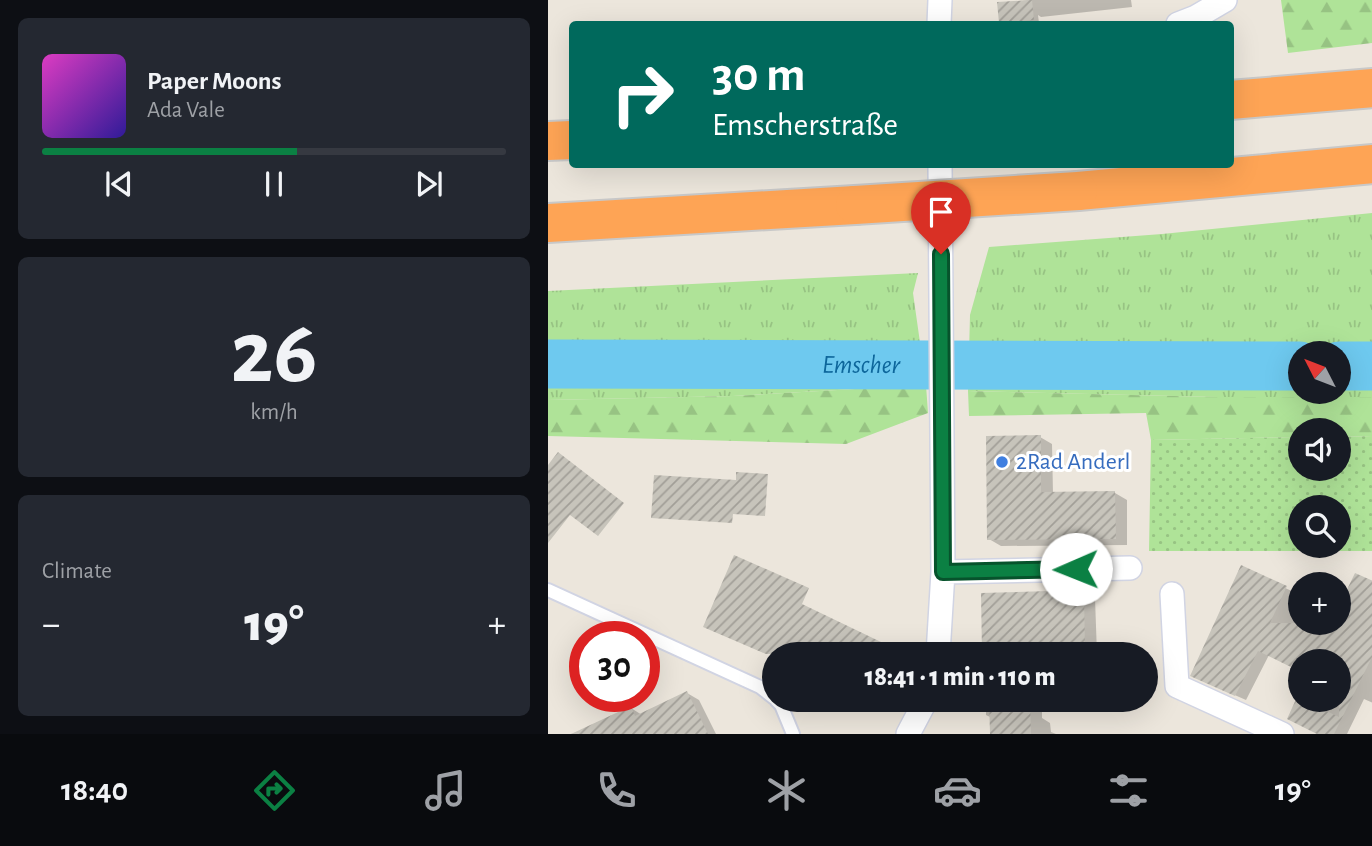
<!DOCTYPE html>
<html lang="en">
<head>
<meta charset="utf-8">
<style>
  body { margin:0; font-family:"Alegreya Sans",sans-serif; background:#242831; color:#f1f3f6; height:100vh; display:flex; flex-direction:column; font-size:26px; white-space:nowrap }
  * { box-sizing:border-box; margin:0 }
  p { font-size:23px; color:#9ea1a6 }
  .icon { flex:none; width:38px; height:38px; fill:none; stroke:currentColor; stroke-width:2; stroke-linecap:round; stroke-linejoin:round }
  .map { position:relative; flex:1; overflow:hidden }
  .side { display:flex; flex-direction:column; gap:18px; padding:18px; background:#0d0f14; width:548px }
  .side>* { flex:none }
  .hud { position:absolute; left:21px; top:21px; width:665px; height:147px; border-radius:7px; box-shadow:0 7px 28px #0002; background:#00695c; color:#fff; overflow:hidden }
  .needle { width:46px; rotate:312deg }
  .fabs { position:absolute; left:740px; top:341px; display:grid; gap:14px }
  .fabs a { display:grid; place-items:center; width:63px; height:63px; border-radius:50%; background:#171b24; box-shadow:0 7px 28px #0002; font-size:35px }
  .speed { position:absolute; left:21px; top:621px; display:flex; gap:14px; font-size:35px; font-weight:700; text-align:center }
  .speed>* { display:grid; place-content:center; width:91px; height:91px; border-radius:50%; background:#171b24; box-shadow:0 7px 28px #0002; line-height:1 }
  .speed .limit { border:10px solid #d22; background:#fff; color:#111 }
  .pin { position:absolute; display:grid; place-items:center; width:60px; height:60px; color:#fff; margin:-72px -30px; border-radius:50% 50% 50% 0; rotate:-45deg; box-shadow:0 0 7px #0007 }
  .pin .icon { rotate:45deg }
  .me { position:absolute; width:77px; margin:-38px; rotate:269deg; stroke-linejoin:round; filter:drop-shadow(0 0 5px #0008) }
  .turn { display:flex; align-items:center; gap:24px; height:147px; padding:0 28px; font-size:32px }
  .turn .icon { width:91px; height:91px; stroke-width:2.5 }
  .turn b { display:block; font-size:49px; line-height:60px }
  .big { font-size:52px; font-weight:800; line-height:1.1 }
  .side .widget { flex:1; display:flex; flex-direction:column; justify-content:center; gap:10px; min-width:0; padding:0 24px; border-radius:10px; background:#242831 }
  .side .dial { align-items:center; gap:0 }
  .dial b { font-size:91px; line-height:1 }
  .song { display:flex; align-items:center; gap:21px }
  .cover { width:84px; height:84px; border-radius:10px; background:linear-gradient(135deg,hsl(310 70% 55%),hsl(250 70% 35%)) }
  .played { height:7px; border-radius:4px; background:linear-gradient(90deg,#0b8043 55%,#363941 55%) }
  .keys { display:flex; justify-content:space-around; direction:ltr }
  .heat { display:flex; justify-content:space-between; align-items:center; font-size:38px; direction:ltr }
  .trip { position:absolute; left:214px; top:642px; width:396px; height:70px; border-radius:35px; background:#171b24; box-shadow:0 7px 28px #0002; font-weight:800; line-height:70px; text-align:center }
  .dock { display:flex; height:112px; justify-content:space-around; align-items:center; background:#090b0e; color:#9ea1a6 }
  .dock .icon { width:49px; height:49px }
  .dock .current { color:#0b8043 }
  .dock b { font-size:32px; color:#f1f3f6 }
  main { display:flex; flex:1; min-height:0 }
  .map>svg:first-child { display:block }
  .grass { fill:url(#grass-tufts); fill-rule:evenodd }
  .forest { fill:url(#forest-firs) }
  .park { fill:url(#park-dots); fill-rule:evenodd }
  .shadow { fill:#0003 }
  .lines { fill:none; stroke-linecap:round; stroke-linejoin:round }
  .river { stroke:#6ec9ef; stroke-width:49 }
  .building { fill:url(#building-hatch) }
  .lane-casing { stroke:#d1d4e3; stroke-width:16 }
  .street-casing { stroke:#d1d4e3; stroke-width:26 }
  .highway-casing { stroke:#c8c8c8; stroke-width:42 }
  .lane { stroke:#fff; stroke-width:12 }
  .street { stroke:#fff; stroke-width:23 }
  .highway { stroke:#fea455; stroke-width:38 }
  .highway-bridge-casing { stroke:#c8c8c8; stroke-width:42; stroke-linecap:butt }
  .highway-bridge { stroke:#fea455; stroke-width:38 }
  .route-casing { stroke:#07532c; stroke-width:18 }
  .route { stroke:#0b8043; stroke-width:12 }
  .shop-dot { fill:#3f7fe0; stroke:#fff; stroke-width:2.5 }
  .labels { text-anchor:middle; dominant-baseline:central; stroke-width:6; stroke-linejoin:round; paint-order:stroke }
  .shop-label { font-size:24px; fill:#366cbe; stroke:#fff; text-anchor:start }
  .water-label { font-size:26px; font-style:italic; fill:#0d669b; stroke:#fff }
</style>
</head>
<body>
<main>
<section class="side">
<div class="widget">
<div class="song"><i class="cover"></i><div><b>Paper Moons</b><p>Ada Vale</p></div></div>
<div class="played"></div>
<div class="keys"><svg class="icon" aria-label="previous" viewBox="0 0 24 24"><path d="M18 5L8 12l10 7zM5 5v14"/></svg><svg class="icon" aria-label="pause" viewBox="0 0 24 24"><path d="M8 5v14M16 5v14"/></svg><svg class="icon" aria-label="next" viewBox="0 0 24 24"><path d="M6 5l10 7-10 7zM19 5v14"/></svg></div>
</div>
<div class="widget dial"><b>26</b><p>km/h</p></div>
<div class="widget"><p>Climate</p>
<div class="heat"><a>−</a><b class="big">19°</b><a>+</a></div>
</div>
</section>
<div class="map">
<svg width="825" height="734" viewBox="0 0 825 734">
  <defs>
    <pattern id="grass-tufts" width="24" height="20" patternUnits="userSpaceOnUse" patternTransform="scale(1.75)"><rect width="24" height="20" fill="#afe398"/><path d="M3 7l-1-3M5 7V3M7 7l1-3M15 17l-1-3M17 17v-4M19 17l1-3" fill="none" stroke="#97c383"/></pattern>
    <pattern id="forest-firs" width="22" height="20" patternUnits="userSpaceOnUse" patternTransform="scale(1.75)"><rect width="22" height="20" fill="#afe398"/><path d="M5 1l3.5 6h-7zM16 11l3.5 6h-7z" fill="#97c383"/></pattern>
    <pattern id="park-dots" width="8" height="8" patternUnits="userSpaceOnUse" patternTransform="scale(1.75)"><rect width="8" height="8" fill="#afe398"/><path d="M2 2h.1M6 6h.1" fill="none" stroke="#97c383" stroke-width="1.8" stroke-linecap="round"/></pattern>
    <pattern id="building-hatch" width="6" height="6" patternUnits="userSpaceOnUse" patternTransform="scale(1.75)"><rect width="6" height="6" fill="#c7c4bb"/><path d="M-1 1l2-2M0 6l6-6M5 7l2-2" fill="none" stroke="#a29f98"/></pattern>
  </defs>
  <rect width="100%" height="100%" fill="#ece6dc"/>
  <path class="grass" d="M824 213V397H668L420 391 422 315 441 247 614 234ZM752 354H791V392H752Z
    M370 273 365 293 378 385 185 396 0 400V291Z"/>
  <path class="forest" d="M733 0H824V43L740 53Z
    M378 385 380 413 298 444 0 436V400L185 396Z
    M420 391 668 397H824V436L791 437V430H752V437L603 440 598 413 421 416Z"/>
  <path class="park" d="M824 436V551H601L603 440 752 437V469H791V437ZM752 508H791V546H752Z"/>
  <path class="shadow" d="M482 0H583L584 7 493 17 490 15 491 23 456 24 452 22 451 3Z
    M492 437 504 444 505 494 567 493 579 500V545L453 546 441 539Z
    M694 568 748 593 745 601 752 605V623H791V610L825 583V703L816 699 799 734H772L741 719 752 693V700H791V662H752V671L721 655 698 700 655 681Z
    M535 591 547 598 549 654H436L435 594Z
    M139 693 151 700 168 734H48L83 708 94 715Z
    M438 700H494V718L502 723 503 732 508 734H444V718L438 715Z"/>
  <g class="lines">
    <g class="river">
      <path id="s1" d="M0 364 752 366"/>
      <path d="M791 366H825"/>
    </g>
  </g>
  <path class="building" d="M484 0 486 20 451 23 449 2Z
    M493 435V492L567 491 568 539 439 540 438 436Z
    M10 452 76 503 50 536 22 515 0 543V465Z
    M188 472 220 474 217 516 185 514 184 523 103 518 106 475 188 480Z
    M186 555 261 588 254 604 358 654H218L155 627Z
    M693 565 739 586 722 623H791V606L807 573 825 581V655L786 734H769L739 719 749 697 791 717V662H752L751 671 710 651 687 696 642 676Z
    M536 590 537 654H434L433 593Z
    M139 691 160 734H23L83 706 87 716Z
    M441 700H482L483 734H442Z"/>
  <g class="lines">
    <g class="lane-casing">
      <path id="lane" d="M0 590 212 687 226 698
        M228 700 233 705 245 734"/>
    </g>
    <g class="street-casing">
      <path id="street" d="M391 24 392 0
        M630 24 648 17 677 0
        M395 572 582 568
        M624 594 629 686 734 734
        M390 654 395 572 392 164
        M360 734 378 700"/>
    </g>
    <g class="highway-casing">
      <path id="highway" d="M682 100 825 88
        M0 141 24 140
        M530 191 825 164
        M0 223 307 205"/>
    </g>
    <use href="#lane" class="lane"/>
    <use href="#street" class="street"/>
    <use href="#highway" class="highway"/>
    <g class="highway-bridge-casing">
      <path id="highway-bridge" d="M307 205 530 191"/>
    </g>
    <use href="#highway-bridge" class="highway-bridge"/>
  </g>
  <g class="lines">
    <g class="route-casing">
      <path id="route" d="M393 254 395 572 528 569"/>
    </g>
    <use href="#route" class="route"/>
  </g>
  <circle class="shop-dot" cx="454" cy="462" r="7"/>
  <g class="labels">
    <g class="shop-label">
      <text x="468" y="462">2Rad Anderl</text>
    </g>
    <g class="water-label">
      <text stroke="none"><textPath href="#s1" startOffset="313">Emscher</textPath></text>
    </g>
  </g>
</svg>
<div class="fabs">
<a><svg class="needle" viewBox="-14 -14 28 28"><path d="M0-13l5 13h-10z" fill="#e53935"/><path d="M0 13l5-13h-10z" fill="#9ea1a6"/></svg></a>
<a><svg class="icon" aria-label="sound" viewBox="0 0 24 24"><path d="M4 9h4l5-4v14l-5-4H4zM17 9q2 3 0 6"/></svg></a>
<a><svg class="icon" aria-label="search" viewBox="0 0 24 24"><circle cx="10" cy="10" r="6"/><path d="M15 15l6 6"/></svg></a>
<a>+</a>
<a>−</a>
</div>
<div class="speed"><div class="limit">30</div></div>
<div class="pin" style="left:393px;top:254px;background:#d93025"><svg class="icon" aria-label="arrive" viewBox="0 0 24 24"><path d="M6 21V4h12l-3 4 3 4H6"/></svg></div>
<svg class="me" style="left:528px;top:569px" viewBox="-20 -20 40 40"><circle r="19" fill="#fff"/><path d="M0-13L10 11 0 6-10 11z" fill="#0b8043"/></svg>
<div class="trip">18:41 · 1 min · 110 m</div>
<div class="hud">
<div class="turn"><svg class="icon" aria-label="right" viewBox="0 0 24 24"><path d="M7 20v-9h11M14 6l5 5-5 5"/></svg><div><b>30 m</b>Emscherstraße</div></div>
</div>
</div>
</main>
<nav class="dock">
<b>18:40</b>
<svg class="icon current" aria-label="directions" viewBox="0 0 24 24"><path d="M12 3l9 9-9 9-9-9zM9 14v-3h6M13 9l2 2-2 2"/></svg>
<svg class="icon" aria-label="music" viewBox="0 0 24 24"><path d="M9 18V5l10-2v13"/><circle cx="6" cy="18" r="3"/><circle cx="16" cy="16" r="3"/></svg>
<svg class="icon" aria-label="phone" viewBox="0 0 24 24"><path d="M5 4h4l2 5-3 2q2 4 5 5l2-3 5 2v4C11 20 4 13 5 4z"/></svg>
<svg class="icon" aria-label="climate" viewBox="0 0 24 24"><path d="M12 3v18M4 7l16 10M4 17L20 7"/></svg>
<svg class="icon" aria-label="car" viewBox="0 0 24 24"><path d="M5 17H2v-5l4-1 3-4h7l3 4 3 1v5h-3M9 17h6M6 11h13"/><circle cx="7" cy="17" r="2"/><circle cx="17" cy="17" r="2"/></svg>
<svg class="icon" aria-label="filters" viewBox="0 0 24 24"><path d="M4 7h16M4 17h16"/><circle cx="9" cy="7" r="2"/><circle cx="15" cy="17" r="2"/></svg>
<b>19°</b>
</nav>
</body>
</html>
